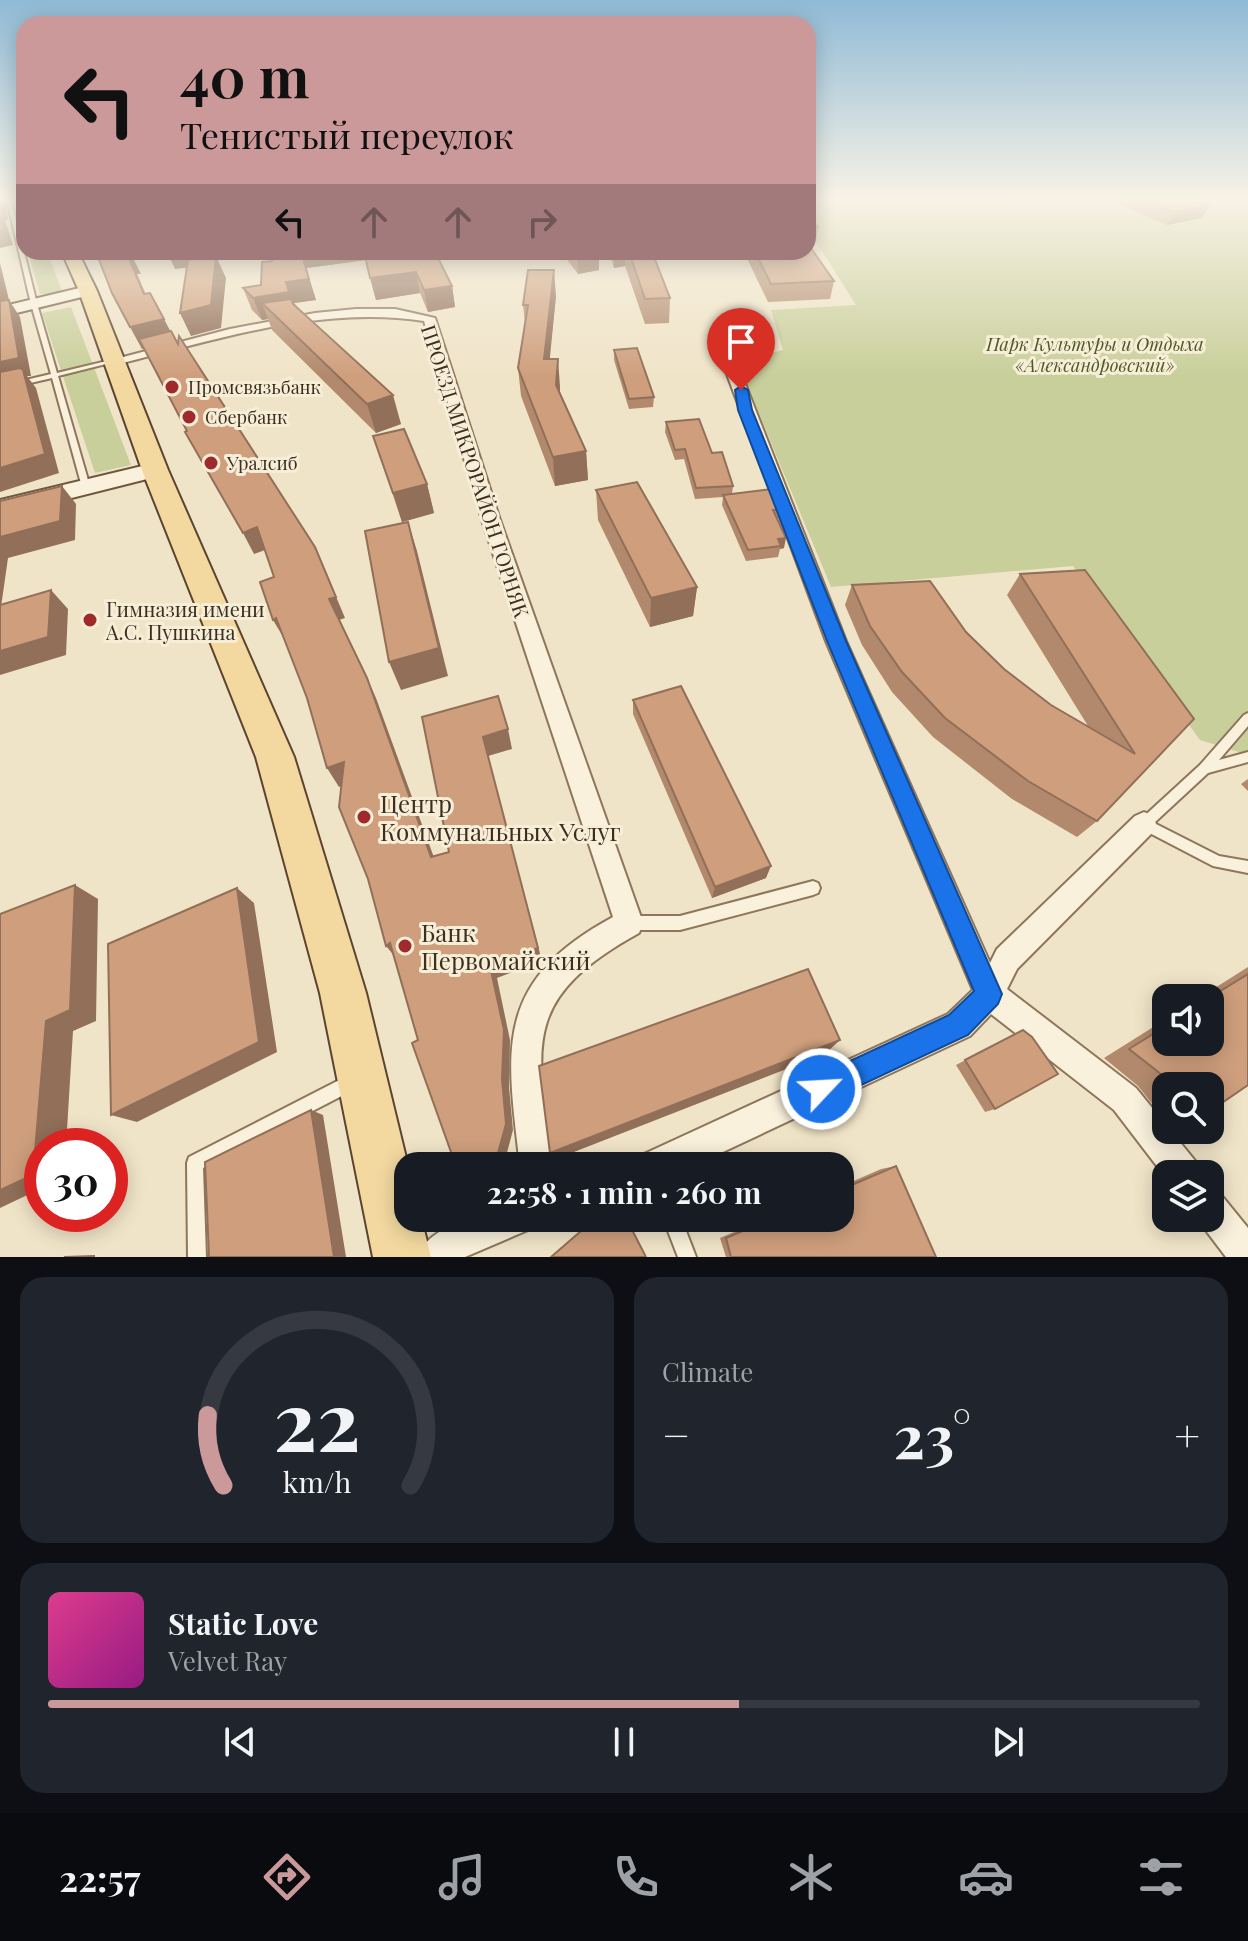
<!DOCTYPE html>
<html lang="en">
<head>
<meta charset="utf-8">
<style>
  body { margin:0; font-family:"Playfair Display",serif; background:#20242c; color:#f1f3f6; height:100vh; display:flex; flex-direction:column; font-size:30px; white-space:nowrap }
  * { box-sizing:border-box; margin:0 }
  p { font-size:26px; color:#9ea1a6 }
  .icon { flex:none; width:44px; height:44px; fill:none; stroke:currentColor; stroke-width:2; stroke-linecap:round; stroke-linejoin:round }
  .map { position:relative; height:1257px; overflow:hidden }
  .drawer { display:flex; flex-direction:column; gap:20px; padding:20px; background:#0d0f14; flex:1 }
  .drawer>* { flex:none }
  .top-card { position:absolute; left:16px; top:16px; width:800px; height:244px; border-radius:24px; box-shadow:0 4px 20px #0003; background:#cc999b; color:#111; overflow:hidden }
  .tools { position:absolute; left:1152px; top:984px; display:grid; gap:16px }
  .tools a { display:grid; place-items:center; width:72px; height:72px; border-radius:16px; background:#171b24; box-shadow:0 4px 20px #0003; font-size:40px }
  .speed { position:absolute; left:24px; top:1128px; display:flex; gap:16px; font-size:40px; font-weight:700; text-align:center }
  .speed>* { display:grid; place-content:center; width:104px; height:104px; border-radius:50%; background:#171b24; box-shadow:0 4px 20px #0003; line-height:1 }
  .speed .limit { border:12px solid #d22; background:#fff; color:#111 }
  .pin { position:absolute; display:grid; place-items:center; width:68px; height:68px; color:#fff; margin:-82px -34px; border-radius:50% 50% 50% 0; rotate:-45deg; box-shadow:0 0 8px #0007 }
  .pin .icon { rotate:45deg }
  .me { position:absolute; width:88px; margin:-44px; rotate:65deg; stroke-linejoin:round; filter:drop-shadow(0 0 6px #0008) }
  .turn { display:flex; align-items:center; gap:28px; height:168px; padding:0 32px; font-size:36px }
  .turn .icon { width:104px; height:104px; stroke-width:2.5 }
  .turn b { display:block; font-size:56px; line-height:68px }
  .lanes { display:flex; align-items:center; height:76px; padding:0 32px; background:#0003; justify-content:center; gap:40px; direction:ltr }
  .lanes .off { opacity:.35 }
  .big { font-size:60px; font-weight:700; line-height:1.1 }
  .drawer .widget { flex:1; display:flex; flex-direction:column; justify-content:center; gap:12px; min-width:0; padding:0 28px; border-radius:24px; background:#20242c }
  .drawer .dial { align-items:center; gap:0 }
  .dial svg { height:208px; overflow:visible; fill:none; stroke:#363941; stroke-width:7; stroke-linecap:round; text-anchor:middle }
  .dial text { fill:#f1f3f6; stroke:none }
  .song { display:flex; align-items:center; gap:24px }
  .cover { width:96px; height:96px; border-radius:12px; background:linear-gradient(135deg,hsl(330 70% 55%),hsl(310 70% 35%)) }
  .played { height:8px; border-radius:4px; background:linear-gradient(90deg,#cc999b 60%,#363941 60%) }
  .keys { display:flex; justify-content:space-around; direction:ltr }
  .heat { display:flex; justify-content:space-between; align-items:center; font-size:44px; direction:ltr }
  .drawer .tiles { flex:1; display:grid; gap:20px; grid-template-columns:1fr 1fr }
  .widget:last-child { grid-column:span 2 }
  .trip { position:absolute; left:394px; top:1152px; width:460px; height:80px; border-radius:24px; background:#171b24; box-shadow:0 4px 20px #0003; font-weight:700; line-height:80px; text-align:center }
  .dock { display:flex; height:128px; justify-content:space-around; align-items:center; background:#090b0e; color:#9ea1a6 }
  .dock .icon { width:56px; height:56px }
  .dock .on { color:#cc999b }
  .dock b { font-size:36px; color:#f1f3f6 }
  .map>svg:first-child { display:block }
  .green { fill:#c9cf9b }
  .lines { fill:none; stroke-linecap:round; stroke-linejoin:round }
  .lane-casing { stroke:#8d765c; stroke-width:4 }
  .street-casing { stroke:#8d765c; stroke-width:4 }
  .secondary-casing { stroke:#6f573f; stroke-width:4 }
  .primary-casing { stroke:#5b4430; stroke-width:4 }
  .lane { fill:#faf1dc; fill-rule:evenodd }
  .street { fill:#faf1dc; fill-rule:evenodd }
  .secondary { fill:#faf1dc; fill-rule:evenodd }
  .primary { fill:#f3d9a0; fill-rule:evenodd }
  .wall { fill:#b2896c }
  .shaded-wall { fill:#916f58 }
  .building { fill:#cf9f7d; stroke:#916f58; stroke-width:2 }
  .route { fill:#1a73e8; stroke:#114b97; stroke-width:2 }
  .poi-dot { fill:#9e2a2b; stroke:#f7eed8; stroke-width:3 }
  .labels { text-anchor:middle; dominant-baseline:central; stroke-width:6; stroke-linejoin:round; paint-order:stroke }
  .far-park-label { font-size:18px; font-style:italic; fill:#4d5a26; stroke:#f7eed8 }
  .far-poi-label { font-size:18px; fill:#3d2e20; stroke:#f7eed8; text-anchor:start }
  .street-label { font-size:20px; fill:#3d2e20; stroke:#f7eed8 }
  .poi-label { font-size:20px; fill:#3d2e20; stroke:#f7eed8; text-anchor:start }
  .near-poi-label { font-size:24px; fill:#3d2e20; stroke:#f7eed8; text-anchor:start }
</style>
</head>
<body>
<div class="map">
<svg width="1248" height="1257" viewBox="0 0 1248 1257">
  <rect width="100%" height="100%" fill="#f0e4c8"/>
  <path class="green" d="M808 200H1248V755L1200 740 1073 566 831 587 737 361 783 350 771 310 856 305 808 229Z
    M28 252H47L62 291 54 295 40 294Z
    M71 307 131 465 95 473 42 313Z"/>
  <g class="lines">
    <g class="lane-casing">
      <path id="lane" d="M7 200H11L37 304 57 373 115 359 118 361 58 376 90 487 89 489 86 490 82 487 52 378 0 390V386L51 374 31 304Z
        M1248 713V726L1219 760 1248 752V762L1208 773 1154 823 1219 856 1248 861V873L1213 866 1140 828 1138 824 1140 820 1200 765 1244 715Z
        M813 881 818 883 820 888 818 893 813 895 680 930H631L626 928 624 923 626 918 631 916H680Z
        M351 1074 357 1076 359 1082 357 1088 203 1168 206 1257H188L187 1163 189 1157Z
        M663 1218H681L696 1257H678Z"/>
    </g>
    <g class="street-casing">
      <path id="street" d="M356 309H395L435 318 500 520 643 923 639 933C519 999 536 1047 554 1166H520C506 1048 493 982 613 917L482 520 424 321C320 305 215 340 115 365L108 361 230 329 315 313Z
        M728 354 735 358 846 641 990 963 997 949 1135 816 1144 812 1153 816 1156 824 1153 832 1017 969 1007 989 1136 1088 1166 1125V1130H1170L1196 1162 1201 1174H1166V1178L1114 1110 991 1014 970 1036 693 1166H639L644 1154 948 1014 973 990 826 641 721 358Z
        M1210 1191 1222 1196 1248 1228V1257H1226L1198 1220 1210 1218Z
        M470 1218H533L528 1230 465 1257H417C426 1235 449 1226 470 1218Z"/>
    </g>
    <g class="secondary-casing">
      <path id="secondary" d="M88 286 94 288V294L0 317V307Z
        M155 463 163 465 166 470 163 475 0 516V500Z"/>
    </g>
    <g class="primary-casing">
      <path id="primary" d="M62 252H78L97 291 168 470 294 757 366 993 408 1166V1218H421L431 1257H373L320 993 256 757 142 470 79 291Z"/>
    </g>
    <use href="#lane" class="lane"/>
    <use href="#street" class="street"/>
    <use href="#secondary" class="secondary"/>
    <use href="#primary" class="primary"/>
  </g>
  <path class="wall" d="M1108 200H1192L1202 218 1167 225Z
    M808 213 815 244 808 245 834 281 830 299 768 302 744 252H808Z
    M435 252 452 286 455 307 428 312 420 293 376 300 366 260 306 268 316 300 294 303 401 424 376 433 272 330 268 319 262 320 252 310 243 288 261 285 272 261Z
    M561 252H599V270L578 274Z
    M609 252H652L670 298 669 323 645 324 625 266 614 268Z
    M556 296 549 359 560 387V393L586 451 588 480 555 486 521 396 518 368 525 322 523 305Z
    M614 350 654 397 653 407 629 409 614 360Z
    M666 422 712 453 733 486 732 494 780 510 778 520 784 548 780 549 778 557 746 561 722 505 723 497 695 499 684 459 675 460 665 432Z
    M373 436 427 484 434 513 402 522Z
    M596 490 697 587 693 616 650 627 598 520Z
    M1020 574 1194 719 1097 821 1077 837 1012 799 933 737 892 692 862 645 845 605 852 585 966 632 1004 669 1051 705 1088 726 1007 595Z
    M633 700 766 878 712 898 633 714Z
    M1248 779V791L1241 784Z
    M1248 967V1085L1166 1086V1121L1138 1086 1104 1058 1166 1019V1042L1210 998H1199Z
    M1023 1030 995 1109 985 1112 956 1065Z
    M896 1166 936 1257H726L720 1238 767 1218H840V1187L881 1169Z"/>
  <path class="shaded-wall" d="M0 200H5L8 220H5L13 245 0 248Z
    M1209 206 1202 218 1167 225 1174 212Z
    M818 227 815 244 808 245V229Z
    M167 252H200L199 266 175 269Z
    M301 252H364L366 260 306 268 316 300 294 303 297 313 262 303 268 319 262 320 253 298 286 282Z
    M577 252H599V270L578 274Z
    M614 252H625V266L614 268Z
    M127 254H131L141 274H137L155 315Z
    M216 256 226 278 221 328 191 336 180 313Z
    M0 263 9 300 20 317 31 376H27L36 388 59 473 0 492Z
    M554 270 556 296 547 387 544 359Z
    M416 272 420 293 376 300 370 278Z
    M452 286 455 307 428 312 424 290Z
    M164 319 175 340 142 349 130 327Z
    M558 359 560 387 559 414 556 385Z
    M393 395 401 424 376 433 367 404Z
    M586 451 588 480 555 486 553 457Z
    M427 484 434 513 402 522 393 493Z
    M62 486 76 504 75 540 8 558 0 614V537Z
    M408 522 417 551 448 676 401 690 389 662Z
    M257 527 268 549 254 554 243 533Z
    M786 538 784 548 780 549 781 546 778 539Z
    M324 568 345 618 339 620 329 599Z
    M697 587 693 616 650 627 651 598Z
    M51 590 68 609 66 655 0 675V651Z
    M276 618 285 640 273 620Z
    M367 678 376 698 440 874 431 857Z
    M508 729 512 749 488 756 542 961 497 978 510 1040 509 1087 513 1130 504 1164 500 1166H485L483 737Z
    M344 762 356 780 339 787 327 768Z
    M771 866 766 878 712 898 715 887Z
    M75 885 98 899 96 1021 73 1031 66 1146H42V1188L0 1208V1190L46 1021Z
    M237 888 254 903 277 1052 137 1122 111 1115Z
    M390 943 397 959 386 946Z
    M840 1040 825 1054 556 1159 550 1153Z
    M311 1110 323 1115 346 1257H334Z
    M95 1255V1257H64V1256Z"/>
  <path class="building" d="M1143 200H1192L1209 206 1174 212Z
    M808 213 818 227 808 229Z
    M0 219 4 230H0Z
    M808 244 834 281 771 284 755 252H808Z
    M96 252H130L131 254H127L144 294 150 293 164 319 130 327 112 293Z
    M271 252H301L309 279 286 282 289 292 253 298 243 288 261 285 262 262 272 261Z
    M364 252H435L452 286 424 290 416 272 370 278Z
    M629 252H652L670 298 645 299Z
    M216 256 211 305 180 313 188 260Z
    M528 270H554L544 359H558L556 385 586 451 553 457 518 368 528 305H523Z
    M291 299 293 304 393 395 367 404 262 303Z
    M9 300 19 358 0 362V301Z
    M171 331 178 344 179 336 315 547 336 597 329 599 367 678 431 857 449 852 422 717 498 696 508 729 483 737 538 948 490 966 504 1030 502 1079 506 1124 496 1160 485 1166H456L412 1043 418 1040 390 943 386 946 368 879 339 807 344 762 327 768 307 698 276 618 273 620 260 582 274 577 257 527 243 533 185 432 187 431 139 339Z
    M637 348 654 397 629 399 614 350Z
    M20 368 23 370 45 454 0 468V372Z
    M699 419 712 453 722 452 733 486 696 488 685 449 675 450 666 422Z
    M404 429 427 484 393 493 373 436Z
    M637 482 697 587 651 598 596 490Z
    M62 486 60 521 0 537V501Z
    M772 489 780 510H773L786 538 778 539 781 546 748 550 723 495Z
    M408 522 439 648 389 662 365 531Z
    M1085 570 1194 719 1097 821 1028 781 945 718 902 672 870 626 852 585 930 581 966 632 1004 669 1051 705 1135 754 1020 574Z
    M51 590 48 637 0 651V605Z
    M681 686 771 866 715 887 633 700Z
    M75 885 70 1010 46 1021 33 1175 0 1190V914Z
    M237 888 259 1042 111 1115 108 944Z
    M808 969 840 1040 550 1153 539 1066Z
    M1248 974V1085L1210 1111V1086H1172L1166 1078 1129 1049 1166 1026V1042H1210L1209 998Z
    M1023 1030 1032 1037 1058 1074 995 1109 965 1060Z
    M311 1110 334 1257H209L205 1162Z
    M896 1166 936 1257H731L726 1238 773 1218H840V1190Z
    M596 1218H626L646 1257H551Z"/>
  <linearGradient id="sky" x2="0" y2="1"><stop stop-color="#8fbad6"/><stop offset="0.53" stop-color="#f8f3e6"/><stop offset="1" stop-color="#f8f3e6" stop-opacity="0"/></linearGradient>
  <rect width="1248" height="376" fill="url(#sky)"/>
  <path class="route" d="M741 386 748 390 752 410 846 641 1002 994 998 1004 968 1035 821 1104 811 1099 806 1089 811 1079 949 1015 974 991 827 641 738 410 735 390Z"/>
  <g class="poi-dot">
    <circle cx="172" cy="387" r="8"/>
    <circle cx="189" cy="417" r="8"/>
    <circle cx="211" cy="463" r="8"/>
    <circle cx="90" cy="620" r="8"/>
    <circle cx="364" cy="817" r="8"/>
    <circle cx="405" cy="946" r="8"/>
  </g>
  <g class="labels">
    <g class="far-park-label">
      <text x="1095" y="344">Парк Культуры и Отдыха<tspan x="1095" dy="21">«Александровский»</tspan></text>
    </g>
    <g class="far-poi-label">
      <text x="188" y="387">Промсвязьбанк</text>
      <text x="205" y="417">Сбербанк</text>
      <text x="227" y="463">Уралсиб</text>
    </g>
    <g class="street-label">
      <text transform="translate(476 471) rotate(72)">ПРОЕЗД МИКРОРАЙОН ГОРНЯК</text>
    </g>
    <g class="poi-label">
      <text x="106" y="608">Гимназия имени<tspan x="106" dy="23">А.С. Пушкина</tspan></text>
    </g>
    <g class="near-poi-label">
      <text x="380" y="803">Центр<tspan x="380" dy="28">Коммунальных Услуг</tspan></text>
      <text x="421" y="932">Банк<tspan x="421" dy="28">Первомайский</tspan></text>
    </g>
  </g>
</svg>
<div class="tools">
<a><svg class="icon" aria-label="sound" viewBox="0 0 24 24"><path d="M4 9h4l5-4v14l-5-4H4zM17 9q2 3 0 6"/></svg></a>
<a><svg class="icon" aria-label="search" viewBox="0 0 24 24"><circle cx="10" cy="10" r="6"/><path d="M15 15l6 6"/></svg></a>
<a><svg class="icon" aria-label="layers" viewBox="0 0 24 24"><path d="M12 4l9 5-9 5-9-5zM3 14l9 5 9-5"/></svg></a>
</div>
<div class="speed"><div class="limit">30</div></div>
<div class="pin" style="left:741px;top:390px;background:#d93025"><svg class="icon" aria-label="arrive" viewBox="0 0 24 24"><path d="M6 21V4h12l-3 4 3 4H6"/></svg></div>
<svg class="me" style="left:821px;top:1089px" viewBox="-20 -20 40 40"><circle r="17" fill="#1a73e8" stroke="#fff" stroke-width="3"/><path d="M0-11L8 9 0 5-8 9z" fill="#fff"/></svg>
<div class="trip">22:58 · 1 min · 260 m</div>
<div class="top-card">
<div class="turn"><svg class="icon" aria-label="left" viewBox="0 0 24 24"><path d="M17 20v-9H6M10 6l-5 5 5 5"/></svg><div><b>40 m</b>Тенистый переулок</div></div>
<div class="lanes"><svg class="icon" aria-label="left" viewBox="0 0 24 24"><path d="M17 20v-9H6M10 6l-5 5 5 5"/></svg><svg class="icon off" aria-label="ahead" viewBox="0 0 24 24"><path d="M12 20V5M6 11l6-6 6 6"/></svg><svg class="icon off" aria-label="ahead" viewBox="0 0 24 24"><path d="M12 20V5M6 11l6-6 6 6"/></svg><svg class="icon off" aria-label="right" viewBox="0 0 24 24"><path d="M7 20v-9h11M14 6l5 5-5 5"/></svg></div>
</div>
</div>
<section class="drawer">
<div class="tiles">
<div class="widget dial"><svg viewBox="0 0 100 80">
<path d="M14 69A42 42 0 1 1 86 69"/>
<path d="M14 69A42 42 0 0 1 8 42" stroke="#cc999b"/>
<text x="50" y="56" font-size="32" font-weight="700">22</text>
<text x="50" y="72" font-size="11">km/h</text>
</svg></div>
<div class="widget"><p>Climate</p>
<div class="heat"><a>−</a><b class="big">23°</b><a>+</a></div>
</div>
<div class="widget">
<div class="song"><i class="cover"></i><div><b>Static Love</b><p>Velvet Ray</p></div></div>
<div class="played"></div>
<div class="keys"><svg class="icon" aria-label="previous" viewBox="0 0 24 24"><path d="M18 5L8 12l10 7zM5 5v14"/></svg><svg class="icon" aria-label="pause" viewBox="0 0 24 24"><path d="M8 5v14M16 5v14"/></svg><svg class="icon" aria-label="next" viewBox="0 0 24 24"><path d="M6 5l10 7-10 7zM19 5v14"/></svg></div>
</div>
</div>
</section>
<nav class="dock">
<b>22:57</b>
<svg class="icon on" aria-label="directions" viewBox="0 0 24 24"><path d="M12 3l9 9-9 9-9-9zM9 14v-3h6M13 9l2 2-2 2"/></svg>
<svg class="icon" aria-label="music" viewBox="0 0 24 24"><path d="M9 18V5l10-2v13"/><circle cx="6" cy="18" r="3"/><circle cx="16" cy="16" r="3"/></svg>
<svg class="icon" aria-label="phone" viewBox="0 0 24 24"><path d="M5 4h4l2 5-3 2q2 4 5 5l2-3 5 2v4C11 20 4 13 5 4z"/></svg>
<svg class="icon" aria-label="climate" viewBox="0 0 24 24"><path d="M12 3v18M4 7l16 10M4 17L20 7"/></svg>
<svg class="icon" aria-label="car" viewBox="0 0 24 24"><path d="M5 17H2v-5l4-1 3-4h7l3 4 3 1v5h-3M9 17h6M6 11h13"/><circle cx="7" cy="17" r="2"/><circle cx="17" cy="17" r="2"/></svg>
<svg class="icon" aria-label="filters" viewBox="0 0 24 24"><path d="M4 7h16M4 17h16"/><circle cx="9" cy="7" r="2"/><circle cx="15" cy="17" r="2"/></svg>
</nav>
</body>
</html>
